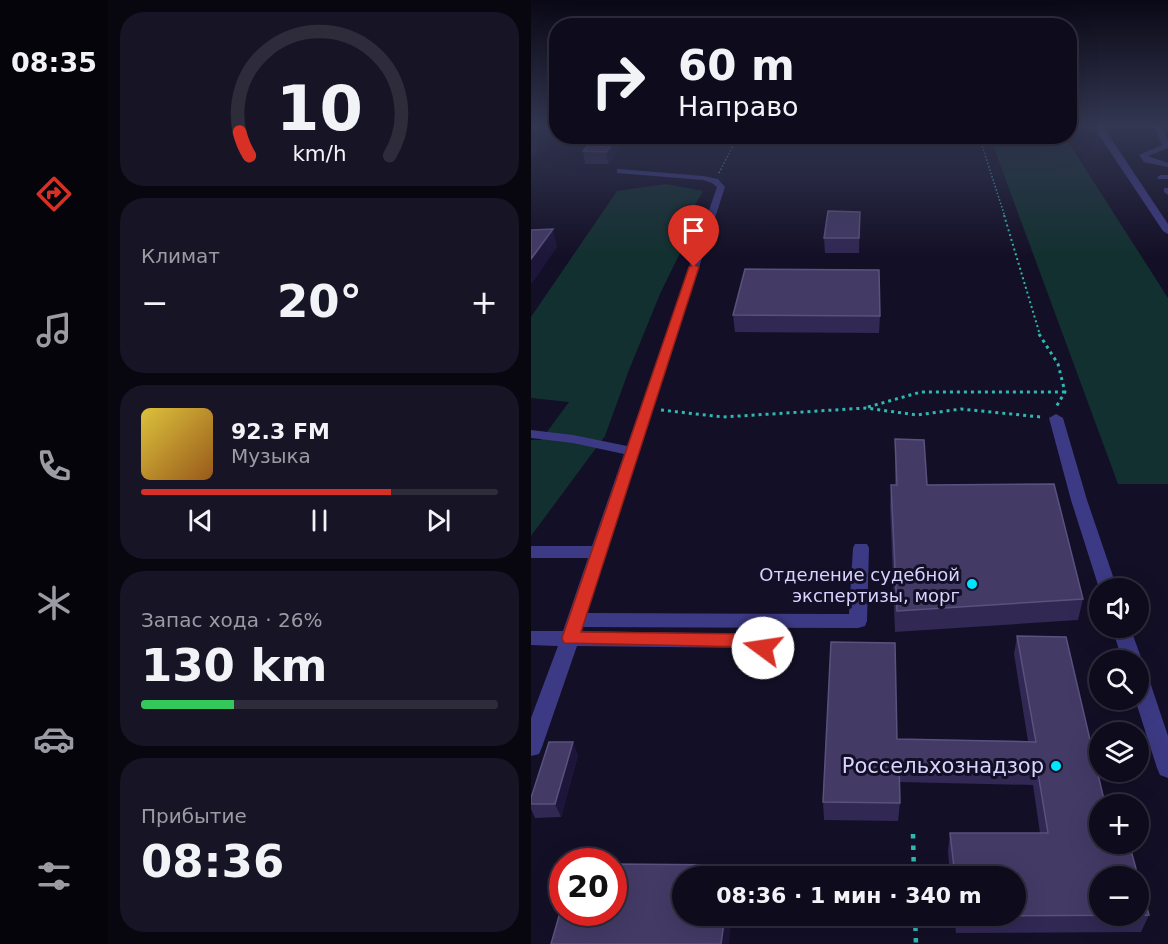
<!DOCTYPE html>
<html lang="ru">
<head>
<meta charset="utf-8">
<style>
  body { margin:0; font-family:"DejaVu Sans",sans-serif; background:#171425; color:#f1f3f6; height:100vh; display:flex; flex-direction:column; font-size:22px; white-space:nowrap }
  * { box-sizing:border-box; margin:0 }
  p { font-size:20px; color:#9b9ba3 }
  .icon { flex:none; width:33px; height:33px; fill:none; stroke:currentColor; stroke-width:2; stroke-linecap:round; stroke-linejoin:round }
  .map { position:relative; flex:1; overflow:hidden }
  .details { display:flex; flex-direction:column; gap:12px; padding:12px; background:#08060f; width:423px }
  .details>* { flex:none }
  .top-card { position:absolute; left:18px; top:18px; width:528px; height:126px; border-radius:24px; box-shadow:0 6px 24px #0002,0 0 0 2px #2e2b3b; background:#0e0b1c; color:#f1f3f6; overflow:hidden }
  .fabs { position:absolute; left:558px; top:578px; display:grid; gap:12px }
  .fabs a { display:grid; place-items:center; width:60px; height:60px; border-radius:50%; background:#0e0b1c; box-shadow:0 6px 24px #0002,0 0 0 2px #2e2b3b; font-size:30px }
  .speed { position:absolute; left:18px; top:848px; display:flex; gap:12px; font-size:30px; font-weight:700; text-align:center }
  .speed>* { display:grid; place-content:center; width:78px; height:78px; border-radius:50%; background:#0e0b1c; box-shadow:0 6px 24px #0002,0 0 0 2px #2e2b3b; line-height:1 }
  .speed .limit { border:9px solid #d22; background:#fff; color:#111 }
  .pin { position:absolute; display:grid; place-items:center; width:51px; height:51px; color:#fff; margin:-62px -26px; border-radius:50% 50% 50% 0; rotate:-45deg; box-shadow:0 0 6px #0007 }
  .pin .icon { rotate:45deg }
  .me { position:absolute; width:66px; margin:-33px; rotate:284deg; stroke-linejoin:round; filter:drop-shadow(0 0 4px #0008) }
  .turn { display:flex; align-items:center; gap:21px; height:126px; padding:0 30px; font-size:27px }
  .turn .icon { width:78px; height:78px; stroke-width:2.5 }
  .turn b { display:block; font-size:42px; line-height:51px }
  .big { font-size:45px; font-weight:700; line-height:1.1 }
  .details .card { flex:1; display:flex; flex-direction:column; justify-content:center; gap:9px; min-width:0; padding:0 21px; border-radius:24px; background:#171425 }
  .details .dial { align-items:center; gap:0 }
  .dial svg { height:156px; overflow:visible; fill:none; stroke:#2e2b3b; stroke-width:7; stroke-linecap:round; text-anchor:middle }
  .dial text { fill:#f1f3f6; stroke:none }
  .song { display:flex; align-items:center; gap:18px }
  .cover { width:72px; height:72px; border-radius:9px; background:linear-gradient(135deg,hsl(50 70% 55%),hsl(30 70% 35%)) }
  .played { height:6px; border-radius:3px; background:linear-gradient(90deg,#d93025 70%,#2e2b3b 70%) }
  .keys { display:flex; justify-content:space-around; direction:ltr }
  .heat { display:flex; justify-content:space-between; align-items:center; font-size:33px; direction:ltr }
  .charge { height:9px; border-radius:4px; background:linear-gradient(90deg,#34c759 26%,#2e2b3b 0) }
  .trip { position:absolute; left:141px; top:866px; width:354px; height:60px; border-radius:30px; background:#0e0b1c; box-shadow:0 6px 24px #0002,0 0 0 2px #2e2b3b; font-weight:700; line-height:60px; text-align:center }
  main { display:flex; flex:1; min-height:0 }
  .menu { display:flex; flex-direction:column; width:108px; justify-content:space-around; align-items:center; background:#06040b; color:#9b9ba3 }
  .menu .icon { width:42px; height:42px }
  .menu .selected { color:#d93025 }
  .menu b { font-size:27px; color:#f1f3f6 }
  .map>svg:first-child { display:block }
  .green { fill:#12302f }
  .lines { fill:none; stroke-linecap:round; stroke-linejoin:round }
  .path-far3 { stroke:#2fb8b0; stroke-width:1.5; stroke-dasharray:1.5 2; stroke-linecap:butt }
  .path-far2 { stroke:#2fb8b0; stroke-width:2; stroke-dasharray:2 3; stroke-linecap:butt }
  .path-far1 { stroke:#2fb8b0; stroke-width:3; stroke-dasharray:3 4; stroke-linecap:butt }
  .path { stroke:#2fb8b0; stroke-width:4.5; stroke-dasharray:4.5 7; stroke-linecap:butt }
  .minor { fill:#3d3a85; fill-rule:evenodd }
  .wall { fill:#312854 }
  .shaded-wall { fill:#1d163a }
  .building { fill:#433a66; stroke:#5a527e; stroke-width:1.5 }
  .route { fill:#d93025; stroke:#8d1f18; stroke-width:1.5 }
  .poi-dot { fill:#00e5ff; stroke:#130f26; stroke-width:2 }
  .labels { text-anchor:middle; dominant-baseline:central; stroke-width:6; stroke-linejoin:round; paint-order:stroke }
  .poi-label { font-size:18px; fill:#d9d4ff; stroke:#130f26; text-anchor:end }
  .near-poi-label { font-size:21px; fill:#d9d4ff; stroke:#130f26; text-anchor:end }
</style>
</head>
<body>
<main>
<nav class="menu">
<b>08:35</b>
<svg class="icon selected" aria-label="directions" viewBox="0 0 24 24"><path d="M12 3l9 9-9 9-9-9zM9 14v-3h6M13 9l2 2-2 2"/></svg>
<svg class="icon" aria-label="music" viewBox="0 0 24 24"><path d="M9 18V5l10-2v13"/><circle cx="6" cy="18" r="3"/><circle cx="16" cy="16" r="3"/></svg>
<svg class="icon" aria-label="phone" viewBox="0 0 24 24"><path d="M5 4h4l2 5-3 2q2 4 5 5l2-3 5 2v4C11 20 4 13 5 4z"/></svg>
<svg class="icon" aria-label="climate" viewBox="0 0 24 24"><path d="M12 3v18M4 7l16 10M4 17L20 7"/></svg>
<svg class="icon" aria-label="car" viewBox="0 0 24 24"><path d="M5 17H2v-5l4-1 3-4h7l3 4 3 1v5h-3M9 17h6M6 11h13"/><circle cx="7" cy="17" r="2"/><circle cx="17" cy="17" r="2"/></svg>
<svg class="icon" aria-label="filters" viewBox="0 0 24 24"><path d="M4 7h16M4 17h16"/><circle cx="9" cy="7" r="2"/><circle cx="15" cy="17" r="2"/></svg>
</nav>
<section class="details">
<div class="card dial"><svg viewBox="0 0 100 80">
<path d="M14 69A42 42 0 1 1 86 69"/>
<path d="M14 69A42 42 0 0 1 9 57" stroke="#d93025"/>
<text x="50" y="56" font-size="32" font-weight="700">10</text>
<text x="50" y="72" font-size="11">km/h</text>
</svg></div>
<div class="card"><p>Климат</p>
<div class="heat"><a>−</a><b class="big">20°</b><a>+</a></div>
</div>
<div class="card">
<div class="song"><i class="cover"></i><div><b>92.3 FM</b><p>Музыка</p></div></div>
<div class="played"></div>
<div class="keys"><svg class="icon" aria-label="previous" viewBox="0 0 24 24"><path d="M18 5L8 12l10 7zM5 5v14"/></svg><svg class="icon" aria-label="pause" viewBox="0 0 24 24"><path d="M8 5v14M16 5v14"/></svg><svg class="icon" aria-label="next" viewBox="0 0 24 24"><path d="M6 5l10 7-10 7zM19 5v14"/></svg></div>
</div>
<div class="card"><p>Запас хода · 26%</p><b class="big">130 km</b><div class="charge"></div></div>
<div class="card"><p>Прибытие</p><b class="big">08:36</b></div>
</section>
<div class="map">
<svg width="637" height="944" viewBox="0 0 637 944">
  <rect width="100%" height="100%" fill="#130f26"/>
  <path class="green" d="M459 137H534L637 298V484H587Z
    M135 184 172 191 157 218 149 253 129 294 98 370 74 436 0 536V440H10L38 402 0 398V317L86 191Z"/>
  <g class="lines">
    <path class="path-far3" d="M448 136 474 217
      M188 173 207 136"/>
    <path class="path-far2" d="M473 215 509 335"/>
    <path class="path-far1" d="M508 334 527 364 534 392 525 407
      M337 407 390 392H534
      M130 410 192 417 335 408 386 415 430 409 510 417"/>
    <path class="path" d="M382 834 383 876
      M384 915 385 944"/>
    <path class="minor" d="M564 125H571L637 224V234L632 231 564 129Z
      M623 125H631L637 141V148L617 156 637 163V167L613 162 608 155 631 145Z
      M89 169 172 176 187 179 194 187 56 613 318 614 322 548 324 544H336L338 548 336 621 334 626 327 628 52 627 51 631 221 634 239 643 242 648 239 653 232 655 218 648 46 646 11 747 8 754 0 756V718L27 646 0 645V631H32L57 558H0V546H61L93 454 42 443 0 438V430L42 435 96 446 186 187 181 183 172 180 86 173V169Z
      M630 175H637V179H627L626 177Z
      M633 188H637V195L633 192Z
      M525 414 532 418 556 500 586 588H568L540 500 518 418Z
      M581 627H599L611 660 608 665V660H591Z
      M608 671 615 673 618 679 637 736V778L629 775 626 768 604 699H608Z"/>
  </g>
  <path class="wall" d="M92 145 77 164H54L52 151Z
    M329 212 328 253H294L293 238Z
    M202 315 349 316 348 333 204 332Z
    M364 439 396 485 552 599 547 620 364 632 359 505 360 485H364Z
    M486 636 568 843 618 915 610 932 425 933 423 915H484V876H419L417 851 419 833H509L502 785 368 782 369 803 367 821 293 820 292 802 366 739 497 741 483 654Z
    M47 755 30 817 4 818 0 809V798Z"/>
  <path class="shaded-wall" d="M4 135 8 151 0 159V140Z
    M87 136H91L92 145 77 164 75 152Z
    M22 229 26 247 0 285V259Z
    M42 742 47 755 30 817 24 804Z
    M200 865 202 876H199Z
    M194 915H201L198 944H190Z"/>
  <path class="building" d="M65 136H87L75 152 52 151Z
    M297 211 329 212 328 238H293Z
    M22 229 0 259V230Z
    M214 269 348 270 349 316 202 315Z
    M364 439 393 440 396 485 523 484 552 599 366 611 360 485H366Z
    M486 636 535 637 574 804H568V843H598L607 876H568V915H608V879L618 915 428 916V915H484V876H424L419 833H517L506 767 368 764 369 803 292 802 300 642 364 643 366 739 505 742Z
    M18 742H42L24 804H0V798Z
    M82 864 200 865 199 876H152V915H194L190 944H20L32 902V912H82Z"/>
  <linearGradient id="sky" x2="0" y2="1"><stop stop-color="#0a0815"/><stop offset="0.49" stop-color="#333752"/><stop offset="1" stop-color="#333752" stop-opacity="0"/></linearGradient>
  <rect width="637" height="257" fill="url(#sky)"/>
  <path class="route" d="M163 264 168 267 50 632 221 634 238 643 240 648 238 652 232 654 218 647 33 643 31 638 158 267Z"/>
  <g class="poi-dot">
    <circle cx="441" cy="584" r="6"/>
    <circle cx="525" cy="766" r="6"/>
  </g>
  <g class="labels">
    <g class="poi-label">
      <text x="429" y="574">Отделение судебной<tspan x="429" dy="21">экспертизы, морг</tspan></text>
    </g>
    <g class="near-poi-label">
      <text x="513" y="766">Россельхознадзор</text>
    </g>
  </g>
</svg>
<div class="fabs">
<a><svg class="icon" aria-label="sound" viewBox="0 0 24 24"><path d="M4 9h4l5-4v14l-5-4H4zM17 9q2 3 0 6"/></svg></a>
<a><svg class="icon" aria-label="search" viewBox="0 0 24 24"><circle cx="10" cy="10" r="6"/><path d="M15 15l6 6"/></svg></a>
<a><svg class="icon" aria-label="layers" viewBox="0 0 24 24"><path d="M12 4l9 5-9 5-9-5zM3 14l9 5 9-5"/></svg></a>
<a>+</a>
<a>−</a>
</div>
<div class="speed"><div class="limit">20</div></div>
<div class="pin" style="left:163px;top:267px;background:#d93025"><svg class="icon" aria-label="arrive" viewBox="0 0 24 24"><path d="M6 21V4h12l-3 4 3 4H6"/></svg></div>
<svg class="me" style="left:232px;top:648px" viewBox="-20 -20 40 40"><circle r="19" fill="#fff"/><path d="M0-13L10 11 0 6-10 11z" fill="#d93025"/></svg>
<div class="trip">08:36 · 1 мин · 340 m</div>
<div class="top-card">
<div class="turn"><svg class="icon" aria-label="right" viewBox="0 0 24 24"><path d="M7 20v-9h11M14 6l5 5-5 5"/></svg><div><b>60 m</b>Направо</div></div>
</div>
</div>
</main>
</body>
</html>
